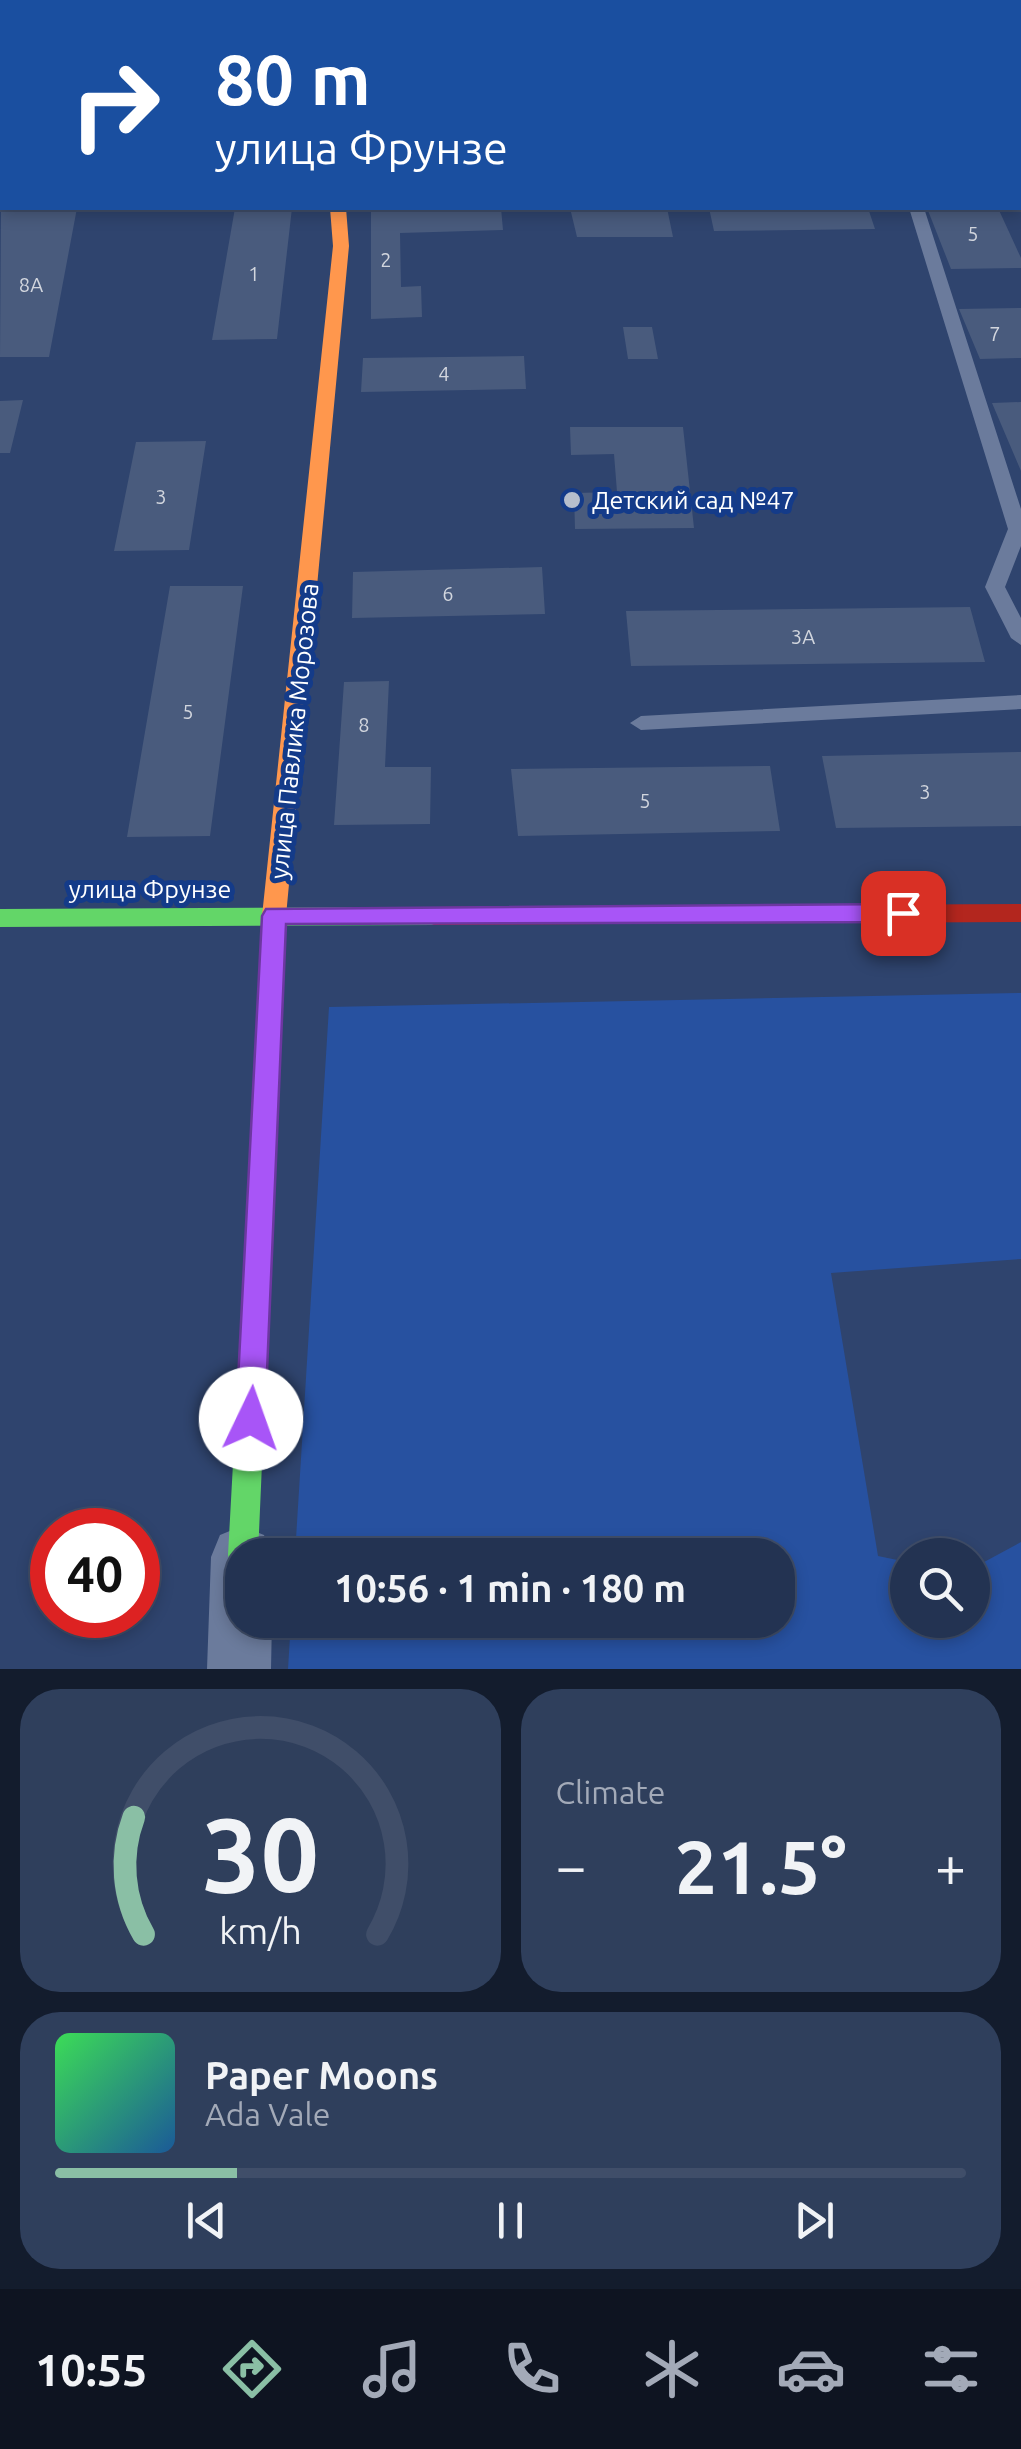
<!DOCTYPE html>
<html lang="en">
<head>
<meta charset="utf-8">
<style>
  body { margin:0; font-family:Ubuntu,sans-serif; background:#2f3f5c; color:#f1f3f6; height:100vh; display:flex; flex-direction:column; font-size:38px; white-space:nowrap }
  * { box-sizing:border-box; margin:0 }
  p { font-size:32px; color:#a3aab8 }
  .icon { flex:none; width:55px; height:55px; fill:none; stroke:currentColor; stroke-width:2; stroke-linecap:round; stroke-linejoin:round }
  .map { position:relative; height:1669px; overflow:hidden }
  .drawer { display:flex; flex-direction:column; gap:20px; padding:20px; background:#131c2d; flex:1 }
  .drawer>* { flex:none }
  .banner { position:absolute; left:0px; top:0px; width:1022px; height:210px; box-shadow:0 5px 15px #0003,0 0 0 2px #404e69; background:#1a4fa0; color:#fff; overflow:hidden }
  .tools { position:absolute; left:890px; top:1538px; display:grid; gap:20px }
  .tools a { display:grid; place-items:center; width:100px; height:100px; border-radius:50%; background:#233352; box-shadow:0 5px 15px #0003,0 0 0 2px #404e69; font-size:50px }
  .speed { position:absolute; left:30px; top:1508px; display:flex; gap:20px; font-size:50px; font-weight:700; text-align:center }
  .speed>* { display:grid; place-content:center; width:130px; height:130px; border-radius:50%; background:#233352; box-shadow:0 5px 15px #0003,0 0 0 2px #404e69; line-height:1 }
  .speed .limit { border:15px solid #d22; background:#fff; color:#111 }
  .pin { position:absolute; display:grid; place-items:center; width:85px; height:85px; color:#fff; margin:-42px; border-radius:20px; box-shadow:0 5px 15px #0006 }
  .me { position:absolute; width:110px; margin:-55px; rotate:3deg; stroke-linejoin:round; filter:drop-shadow(0 0 8px #0008) }
  .turn { display:flex; align-items:center; gap:35px; height:210px; padding:0 50px; font-size:45px }
  .turn .icon { width:130px; height:130px; stroke-width:2.5 }
  .turn b { display:block; font-size:70px; line-height:85px }
  .big { font-size:75px; font-weight:700; line-height:1.1 }
  .drawer .tile { flex:1; display:flex; flex-direction:column; justify-content:center; gap:15px; min-width:0; padding:0 35px; border-radius:40px; background:#2f3f5c }
  .drawer .dial { align-items:center; gap:0 }
  .dial svg { height:260px; overflow:visible; fill:none; stroke:#404e69; stroke-width:7; stroke-linecap:round; text-anchor:middle }
  .dial text { fill:#f1f3f6; stroke:none }
  .song { display:flex; align-items:center; gap:30px }
  .cover { width:120px; height:120px; border-radius:15px; background:linear-gradient(135deg,hsl(130 70% 55%),hsl(210 70% 35%)) }
  .played { height:10px; border-radius:5px; background:linear-gradient(90deg,#8abfa5 20%,#404e69 20%) }
  .keys { display:flex; justify-content:space-around; direction:ltr }
  .heat { display:flex; justify-content:space-between; align-items:center; font-size:55px; direction:ltr }
  .drawer .tiles { flex:1; display:grid; gap:20px; grid-template-columns:1fr 1fr }
  .tile:last-child { grid-column:span 2 }
  .trip { position:absolute; left:225px; top:1538px; width:570px; height:100px; border-radius:40px; background:#233352; box-shadow:0 5px 15px #0003,0 0 0 2px #404e69; font-weight:700; line-height:100px; text-align:center }
  .tabs { display:flex; height:160px; justify-content:space-around; align-items:center; background:#0e1421; color:#a3aab8 }
  .tabs .icon { width:70px; height:70px }
  .tabs .selected { color:#8abfa5 }
  .tabs b { font-size:45px; color:#f1f3f6 }
  .map>svg:first-child { display:block }
  .green { fill:#2751a0 }
  .building { fill:#495b7d }
  .lines { fill:none; stroke-linecap:round; stroke-linejoin:round }
  .lane { fill:#6b7b9c; fill-rule:evenodd }
  .street { fill:#6b7b9c; fill-rule:evenodd }
  .fast { fill:#63d668; fill-rule:evenodd }
  .slow { fill:#ff974d; fill-rule:evenodd }
  .jam { fill:#b3261e; fill-rule:evenodd }
  .route { fill:#a855f7; stroke:#6d37a1; stroke-width:2.5 }
  .poi-dot { fill:#b6becc; stroke:#143b89; stroke-width:4 }
  .labels { text-anchor:middle; dominant-baseline:central; stroke-width:10; stroke-linejoin:round; paint-order:stroke }
  .number-label { font-size:20px; fill:#d2d6de }
  .poi-label { font-size:25px; fill:#fff; stroke:#143b89; text-anchor:start }
  .street-label { font-size:25px; fill:#fff; stroke:#143b89 }
</style>
</head>
<body>
<div class="map">
<svg width="1021" height="1669" viewBox="0 0 1021 1669">
  <rect width="100%" height="100%" fill="#2f446e"/>
  <path class="green" d="M1021 993V1259L831 1273 878 1556 907 1562 908 1620H972L973 1568 1021 1542V1669H288L291 1620H778V1555H295L329 1007Z"/>
  <path class="building" d="M77 208 49 357H0L1 209Z
    M235 208H292L277 339 212 340Z
    M371 208H501L503 230 400 233 401 287 421 286 422 317 371 319Z
    M570 208H667L673 237H577Z
    M709 208H868L875 229 714 231Z
    M927 208H998L1021 258V268L951 269Z
    M1021 308V358L980 359 959 309Z
    M623 327H652L658 359H628Z
    M524 356 526 389 361 392 363 358Z
    M23 400 10 453H0V401Z
    M1021 402V471L992 403Z
    M570 427H683L694 528 575 529 574 493 617 492 614 454 571 455Z
    M206 441 189 550 114 551 136 442Z
    M542 567 545 614 352 618 353 572Z
    M170 586H243L210 836 127 837Z
    M970 607 985 662 631 666 626 611Z
    M389 681 385 767H431L430 824 334 825 344 682Z
    M1021 752V826L836 828 822 756Z
    M770 766 780 831 518 836 511 769Z"/>
  <g class="lines">
    <path class="lane" d="M909 208H924L1021 509V546L1005 587 1021 618V645L1011 638 985 587 1008 529Z
      M1021 695V709L641 730 630 723 641 716Z"/>
    <path class="street" d="M1020 172H1021V190H1020Z
      M0 189H2V207H0Z
      M242 1526 264 1535 272 1555H242V1620H272L271 1669H207L211 1557 220 1535Z"/>
    <path class="fast" d="M968 0H982V2H969Z
      M434 907 442 910 446 916 442 922 434 925 0 927V909Z
      M270 997 279 1000 282 1007 258 1555H242V1570L232 1566 228 1555 258 1007 261 1000Z"/>
    <path class="slow" d="M568 0H676L567 2Z
      M330 208H346L349 246 286 916 282 1007 279 1014 270 1017 261 1014 258 1007 262 916 333 246Z"/>
    <path class="jam" d="M1020 111H1021V122H1020Z
      M1021 904V922L434 925 426 922 422 916 426 910 434 907Z"/>
  </g>
  <path class="route" d="M903 904 915 913 903 922 286 924 265 1419 261 1429 251 1433 240 1429 236 1419 262 916 266 909Z"/>
  <circle class="poi-dot" cx="572" cy="500" r="10"/>
  <g class="labels">
    <g class="number-label">
      <text x="973" y="233">5</text>
      <text x="386" y="259">2</text>
      <text x="254" y="273">1</text>
      <text x="31" y="284">8А</text>
      <text x="995" y="333">7</text>
      <text x="444" y="373">4</text>
      <text x="161" y="496">3</text>
      <text x="448" y="593">6</text>
      <text x="803" y="636">3А</text>
      <text x="188" y="711">5</text>
      <text x="364" y="724">8</text>
      <text x="925" y="791">3</text>
      <text x="645" y="800">5</text>
    </g>
    <g class="poi-label">
      <text x="592" y="500">Детский сад №47</text>
    </g>
    <g class="street-label">
      <text transform="translate(294 731) rotate(-84)">улица Павлика Морозова</text>
      <text x="150" y="889">улица Фрунзе</text>
    </g>
  </g>
</svg>
<div class="tools">
<a><svg class="icon" aria-label="search" viewBox="0 0 24 24"><circle cx="10" cy="10" r="6"/><path d="M15 15l6 6"/></svg></a>
</div>
<div class="speed"><div class="limit">40</div></div>
<div class="pin" style="left:903px;top:913px;background:#d93025"><svg class="icon" aria-label="arrive" viewBox="0 0 24 24"><path d="M6 21V4h12l-3 4 3 4H6"/></svg></div>
<svg class="me" style="left:251px;top:1419px" viewBox="-20 -20 40 40"><circle r="19" fill="#fff"/><path d="M0-13L10 11 0 6-10 11z" fill="#a855f7"/></svg>
<div class="trip">10:56 · 1 min · 180 m</div>
<div class="banner">
<div class="turn"><svg class="icon" aria-label="right" viewBox="0 0 24 24"><path d="M7 20v-9h11M14 6l5 5-5 5"/></svg><div><b>80 m</b>улица Фрунзе</div></div>
</div>
</div>
<section class="drawer">
<div class="tiles">
<div class="tile dial"><svg viewBox="0 0 100 80">
<path d="M14 69A42 42 0 1 1 86 69"/>
<path d="M14 69A42 42 0 0 1 11 33" stroke="#8abfa5"/>
<text x="50" y="56" font-size="32" font-weight="700">30</text>
<text x="50" y="72" font-size="11">km/h</text>
</svg></div>
<div class="tile"><p>Climate</p>
<div class="heat"><a>−</a><b class="big">21.5°</b><a>+</a></div>
</div>
<div class="tile">
<div class="song"><i class="cover"></i><div><b>Paper Moons</b><p>Ada Vale</p></div></div>
<div class="played"></div>
<div class="keys"><svg class="icon" aria-label="previous" viewBox="0 0 24 24"><path d="M18 5L8 12l10 7zM5 5v14"/></svg><svg class="icon" aria-label="pause" viewBox="0 0 24 24"><path d="M8 5v14M16 5v14"/></svg><svg class="icon" aria-label="next" viewBox="0 0 24 24"><path d="M6 5l10 7-10 7zM19 5v14"/></svg></div>
</div>
</div>
</section>
<nav class="tabs">
<b>10:55</b>
<svg class="icon selected" aria-label="directions" viewBox="0 0 24 24"><path d="M12 3l9 9-9 9-9-9zM9 14v-3h6M13 9l2 2-2 2"/></svg>
<svg class="icon" aria-label="music" viewBox="0 0 24 24"><path d="M9 18V5l10-2v13"/><circle cx="6" cy="18" r="3"/><circle cx="16" cy="16" r="3"/></svg>
<svg class="icon" aria-label="phone" viewBox="0 0 24 24"><path d="M5 4h4l2 5-3 2q2 4 5 5l2-3 5 2v4C11 20 4 13 5 4z"/></svg>
<svg class="icon" aria-label="climate" viewBox="0 0 24 24"><path d="M12 3v18M4 7l16 10M4 17L20 7"/></svg>
<svg class="icon" aria-label="car" viewBox="0 0 24 24"><path d="M5 17H2v-5l4-1 3-4h7l3 4 3 1v5h-3M9 17h6M6 11h13"/><circle cx="7" cy="17" r="2"/><circle cx="17" cy="17" r="2"/></svg>
<svg class="icon" aria-label="filters" viewBox="0 0 24 24"><path d="M4 7h16M4 17h16"/><circle cx="9" cy="7" r="2"/><circle cx="15" cy="17" r="2"/></svg>
</nav>
</body>
</html>
